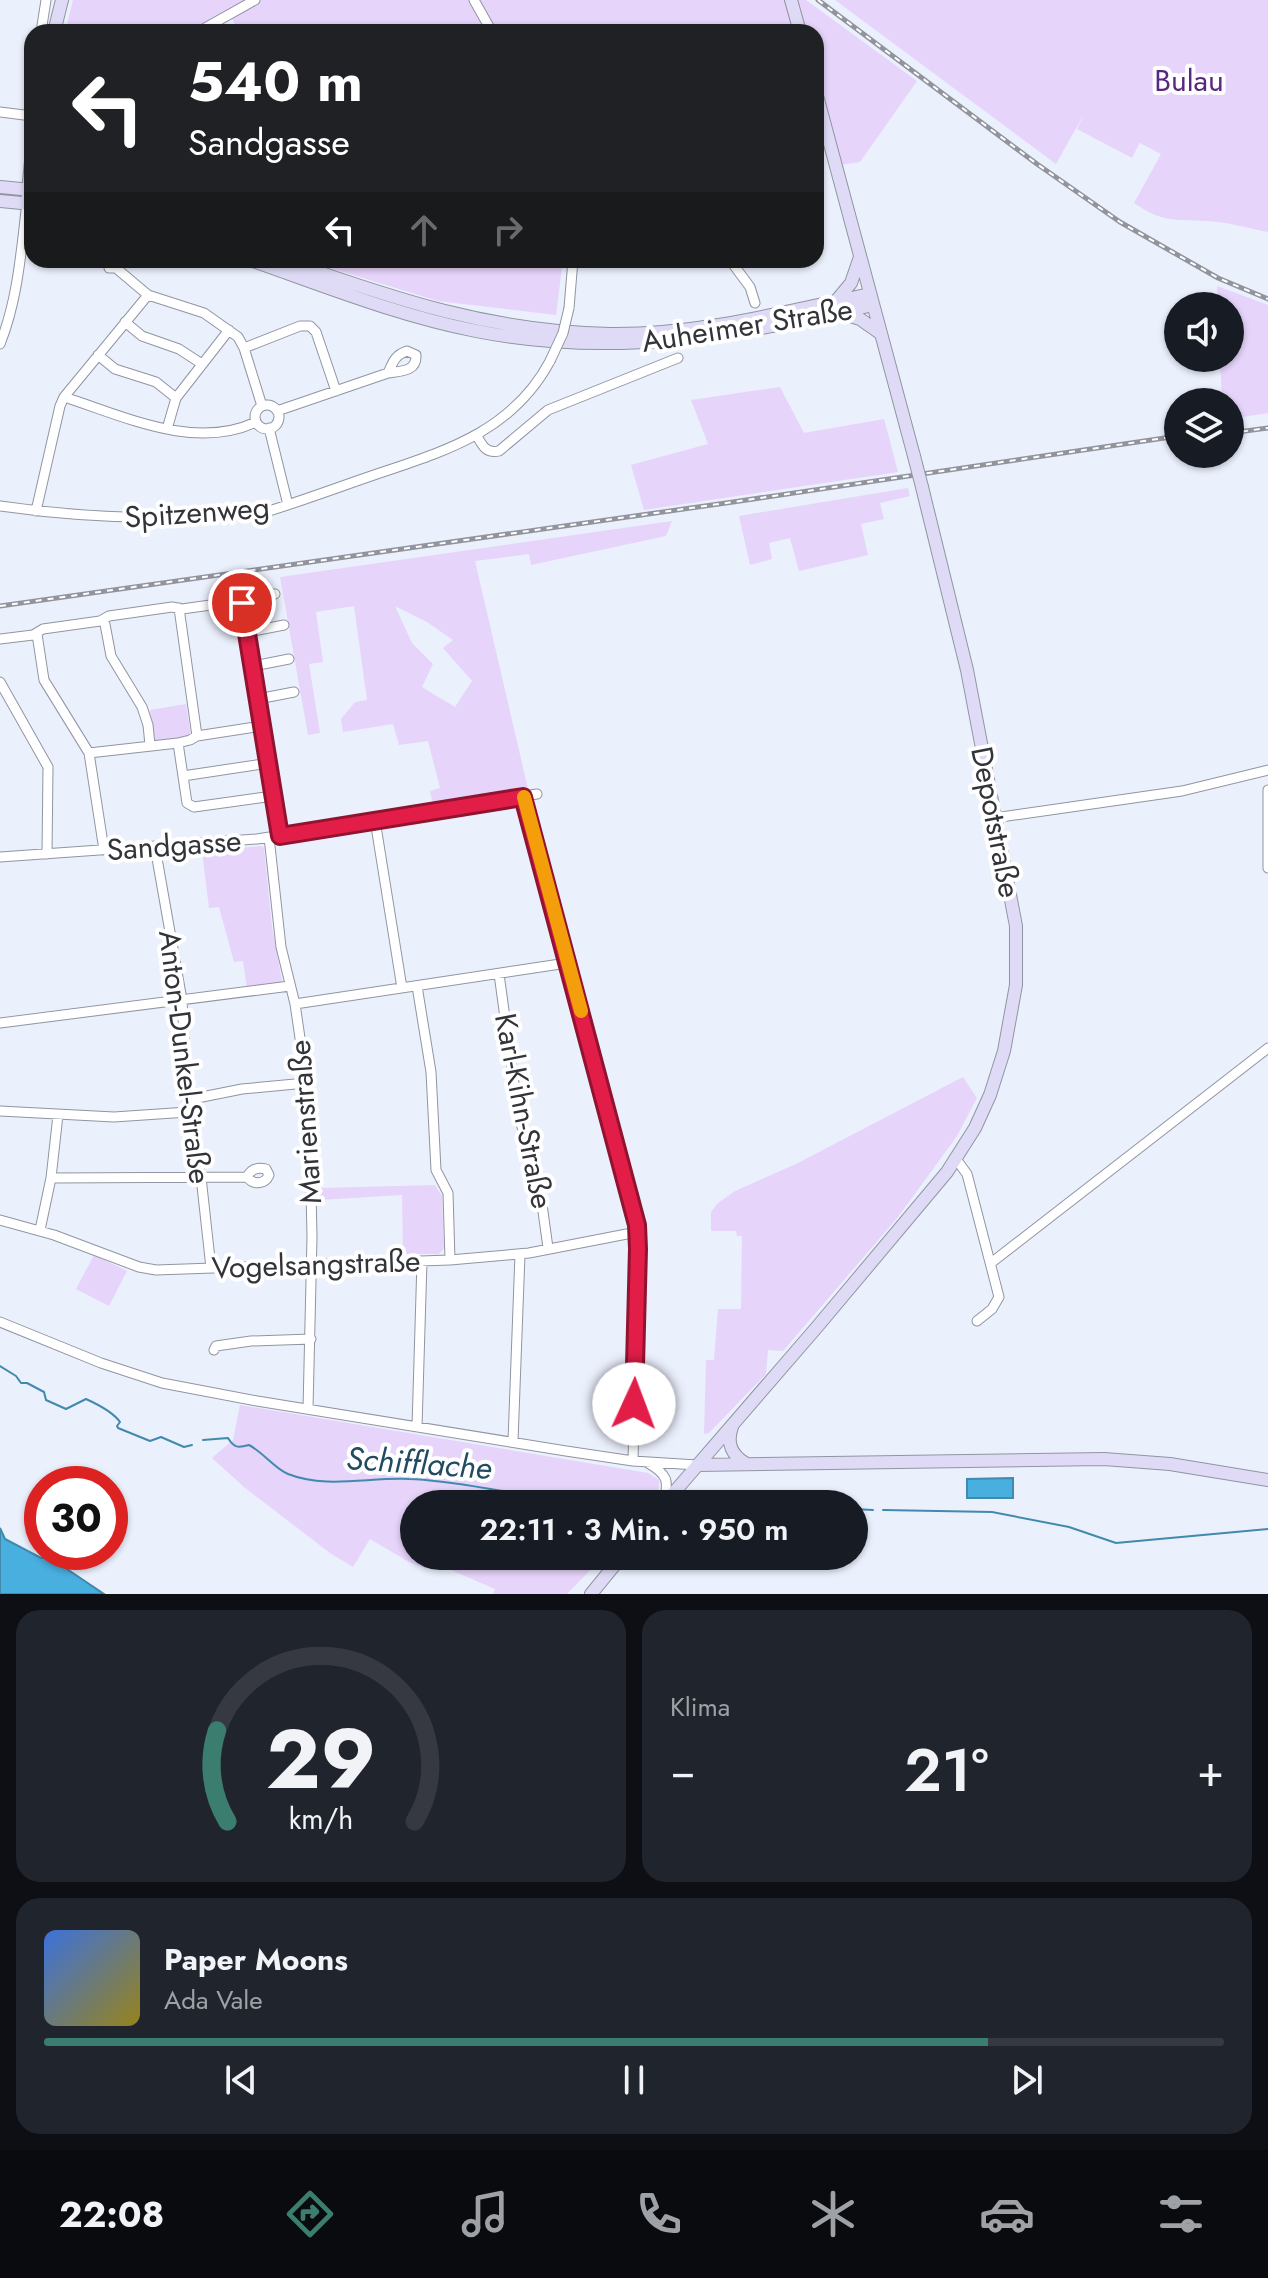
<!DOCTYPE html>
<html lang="de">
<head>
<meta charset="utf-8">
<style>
  body { margin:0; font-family:Jost,sans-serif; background:#20242c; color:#f1f3f6; height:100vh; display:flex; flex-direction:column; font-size:30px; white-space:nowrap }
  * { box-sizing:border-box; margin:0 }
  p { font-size:26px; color:#9ea1a6 }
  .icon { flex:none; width:44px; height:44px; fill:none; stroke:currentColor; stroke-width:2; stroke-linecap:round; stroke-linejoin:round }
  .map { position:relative; height:1594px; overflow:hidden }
  .details { display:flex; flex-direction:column; gap:16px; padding:16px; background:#0d0f14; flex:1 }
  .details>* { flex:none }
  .guide { position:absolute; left:24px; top:24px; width:800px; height:244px; border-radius:24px; box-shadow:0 2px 6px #0004; background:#202124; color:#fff; overflow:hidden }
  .tools { position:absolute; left:1164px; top:292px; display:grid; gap:16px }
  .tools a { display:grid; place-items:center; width:80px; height:80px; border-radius:50%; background:#171b24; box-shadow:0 2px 6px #0004; font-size:40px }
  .speed { position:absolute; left:24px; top:1466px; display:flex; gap:16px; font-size:40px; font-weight:700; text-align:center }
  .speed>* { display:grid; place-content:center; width:104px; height:104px; border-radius:50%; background:#171b24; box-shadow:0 2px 6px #0004; line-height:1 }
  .speed .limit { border:12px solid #d22; background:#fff; color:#111 }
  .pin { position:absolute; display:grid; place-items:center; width:68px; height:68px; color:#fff; margin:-34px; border:4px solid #fff; border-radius:50%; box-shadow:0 2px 8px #0007 }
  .me { position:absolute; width:88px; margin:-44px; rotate:2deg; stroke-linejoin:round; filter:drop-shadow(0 0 6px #0008) }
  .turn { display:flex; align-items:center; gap:28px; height:168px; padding:0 32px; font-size:36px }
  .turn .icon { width:104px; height:104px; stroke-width:2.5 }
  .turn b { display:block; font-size:56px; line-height:68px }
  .lanes { display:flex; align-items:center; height:76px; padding:0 32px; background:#0003; justify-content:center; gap:40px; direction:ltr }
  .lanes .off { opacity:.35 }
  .big { font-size:60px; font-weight:600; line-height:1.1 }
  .details .tile { flex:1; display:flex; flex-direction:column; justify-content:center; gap:12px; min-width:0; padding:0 28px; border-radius:24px; background:#20242c }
  .details .dial { align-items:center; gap:0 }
  .dial svg { height:208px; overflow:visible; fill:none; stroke:#363941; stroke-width:7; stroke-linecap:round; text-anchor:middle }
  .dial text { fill:#f1f3f6; stroke:none }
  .song { display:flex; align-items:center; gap:24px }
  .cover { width:96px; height:96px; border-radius:12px; background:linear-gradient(135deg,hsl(220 70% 55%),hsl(50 70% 35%)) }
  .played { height:8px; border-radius:4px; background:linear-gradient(90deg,#3b7d6e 80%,#363941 80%) }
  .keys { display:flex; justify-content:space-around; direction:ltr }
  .heat { display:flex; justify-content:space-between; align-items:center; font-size:44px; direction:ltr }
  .details .tiles { flex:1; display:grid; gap:16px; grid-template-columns:1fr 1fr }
  .tile:last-child { grid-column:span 2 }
  .trip { position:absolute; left:400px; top:1490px; width:468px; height:80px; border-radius:40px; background:#171b24; box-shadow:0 2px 6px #0004; font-weight:600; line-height:80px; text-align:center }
  .tab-bar { display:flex; height:128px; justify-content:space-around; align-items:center; background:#090b0e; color:#9ea1a6 }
  .tab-bar .icon { width:56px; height:56px }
  .tab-bar .selected { color:#3b7d6e }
  .tab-bar b { font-size:36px; color:#f1f3f6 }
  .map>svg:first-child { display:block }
  .green { fill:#e6d4fa; fill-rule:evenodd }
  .water { fill:#48afdf; stroke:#418aad; stroke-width:2 }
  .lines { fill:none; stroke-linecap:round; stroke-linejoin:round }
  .stream { stroke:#418aad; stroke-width:2 }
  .minor-casing { stroke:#9195a1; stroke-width:11 }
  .secondary-casing { stroke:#9195a1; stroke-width:14 }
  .minor { stroke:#fff; stroke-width:9 }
  .secondary { stroke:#dfdbf6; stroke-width:12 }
  .rail-casing { stroke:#91949d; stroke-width:5 }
  .rail { stroke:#fff; stroke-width:2; stroke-dasharray:6; stroke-linecap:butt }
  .minor-bridge-casing { stroke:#9195a1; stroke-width:11; stroke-linecap:butt }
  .secondary-bridge-casing { stroke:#9195a1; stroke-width:14; stroke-linecap:butt }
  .minor-bridge { stroke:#fff; stroke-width:9 }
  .secondary-bridge { stroke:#dfdbf6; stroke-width:12 }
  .route-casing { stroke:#92132f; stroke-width:20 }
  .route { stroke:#e11d48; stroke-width:14 }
  .slow { stroke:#f59e0b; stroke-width:14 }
  .labels { text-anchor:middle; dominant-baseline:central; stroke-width:8; stroke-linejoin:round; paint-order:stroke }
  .park-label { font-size:30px; fill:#592680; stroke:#fff }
  .street-label { font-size:30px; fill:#323439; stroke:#fff }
  .water-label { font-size:32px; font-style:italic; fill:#204b60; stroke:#fff }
</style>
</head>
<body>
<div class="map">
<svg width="1268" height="1594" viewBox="0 0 1268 1594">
  <rect width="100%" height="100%" fill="#ebf0fd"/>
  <path class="green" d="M73 0H806L917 81 860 162 841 165 816 70V32H239L228 11 190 32H65Z
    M835 0H1268V232C1248 228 1227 222 1206 221 1174 219 1163 223 1134 203L1161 154 1138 142 1139 144 1132 158 1077 129 1084 114 1056 164Z
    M304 260H563L556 315 438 301Z
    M1217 286 1268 305V413L1230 419V402H1222L1220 358H1230V306H1218Z
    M780 387 804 433 884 419 898 472 644 510 631 465 708 444 691 400Z
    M908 488 910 496 880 503 884 519 861 524 868 555 799 571 790 538 769 543 772 559 750 565 739 516Z
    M672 521 666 536 531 565 529 554 475 561 528 789 433 805 430 791 440 788 428 741 399 745 393 724 343 732 341 719 355 702 367 700 354 606 316 612 323 662 309 664 320 733 308 735 280 577ZM395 606 427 622 453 640 443 648 472 681 455 707 422 687 433 664 412 643Z
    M186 704 191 736 155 742 150 710Z
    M262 846 264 848 272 927 282 981 280 983 247 988 243 961 234 962 219 907 209 908 202 851Z
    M963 1077 977 1098 957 1136 898 1217 783 1351 768 1350 766 1374 709 1433 704 1434 706 1360H714L718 1309H741L742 1236H737L736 1231H711V1212L717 1204 735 1191 796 1164Z
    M435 1185 442 1196 444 1248 439 1254H403L402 1195 320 1200V1188Z
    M94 1255 127 1271 109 1306 76 1289Z
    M240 1405 648 1473 659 1480C661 1489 654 1497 648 1504H414V1556H604L567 1594H493L495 1589 451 1570 425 1568 409 1562 370 1539 353 1567 330 1553 244 1487 212 1458 233 1440Z"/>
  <path class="water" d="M1013 1478V1498H967V1479Z
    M0 1528 5 1539 41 1558 49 1557 104 1594H0Z"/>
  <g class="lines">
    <path class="stream" d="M0 1366 16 1376 21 1383H27L44 1392 46 1400 66 1409 86 1399C97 1404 113 1412 120 1422L117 1426 118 1428 150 1441 161 1437 184 1447 192 1445
      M203 1440 228 1438C234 1448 238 1448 249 1445 264 1453 275 1469 288 1474 326 1489 369 1477 409 1479 449 1480 490 1490 530 1495 568 1500 607 1502 645 1504
      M854 1509 873 1510
      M883 1510 992 1512 1069 1527 1116 1543 1268 1529"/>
    <g class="minor-casing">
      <path id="minor" d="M474 0 492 32
        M41 32 46 0
        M198 32 255 0
        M0 112 32 116
        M730 260 750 287 755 303
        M109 268H116L148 295 204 313 238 337 244 348 262 406
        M569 308 573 260
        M125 322 142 336 179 349 202 364
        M0 344C18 299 21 251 27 203
        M244 348 300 326H310L316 332 336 391
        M98 355 115 369 156 382 176 398
        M64 397C124 416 194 451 256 422
        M255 417a12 12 0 1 1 24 0a12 12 0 1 1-24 0Z
        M277 411 388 373C393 362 395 355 407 351L416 355C417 372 400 371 388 373
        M269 428 288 505
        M167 429 176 398 229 330
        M477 436C482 445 486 454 499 451L548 410 678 358
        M0 506C63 515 124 519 187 517 215 515 242 516 269 511 304 500 339 487 374 475 445 451 512 432 550 361
        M36 511 60 406 64 397 148 295
        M239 601 275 594
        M179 608 197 736
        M104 619 111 656 142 707 148 725 150 745
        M248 632 284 625
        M37 634 44 680 89 753 104 850
        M0 639 33 635 43 629 100 621 109 616 172 607 182 609 239 601 245 610 280 836
        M253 666 289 659
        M0 682 48 767 47 854
        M258 699 294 692
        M178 743 187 803 194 807 273 796
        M89 753 178 743 190 740 197 736 262 726
        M183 776 269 763
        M1268 790V868
        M523 797 637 1225 638 1264 633 1461
        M994 818 1182 791 1268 770
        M375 820 402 988
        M269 837 281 947 295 1004 309 1099 312 1237 308 1409
        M155 847 182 1000 188 1112 201 1177 211 1268
        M0 857 257 839 537 794
        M499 974 518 1112 541 1197 548 1248
        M417 986 431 1072 436 1170 448 1193 450 1260
        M295 1004 567 963
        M0 1023 290 986
        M187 1100 242 1089 306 1083
        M0 1111 114 1117 188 1112
        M956 1159 967 1174 999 1297 992 1309 977 1321
        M51 1178 247 1177C253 1185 265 1185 269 1175L266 1169C257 1167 251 1169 247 1177
        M0 1220 54 1235 139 1267 156 1270 450 1260 529 1253 637 1232
        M40 1230 51 1178 58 1115
        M991 1263 1268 1048
        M0 1322 101 1363 162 1383 257 1401 566 1451 633 1461 697 1465
        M214 1350 216 1346 251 1341 311 1339
        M417 1427 422 1261
        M513 1441 520 1254
        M648 1463C668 1475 669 1480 664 1503"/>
    </g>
    <g class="secondary-casing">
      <path id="secondary" d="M791 0 800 32
        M54 32 62 0
        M816 92 914 456
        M0 187 32 190
        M0 201 32 204
        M27 203 32 151
        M250 260C324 286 399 316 476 331 612 358 740 336 873 305
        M284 260C394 299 492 332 610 334 698 335 784 312 870 294
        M836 301 851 283 860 257
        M840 313 860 319 880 333
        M732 1427C726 1443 732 1456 747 1464
        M697 1465 1104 1459 1170 1464 1268 1480
        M664 1504 817 1327 947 1172 975 1128 990 1095 1004 1051 1016 985V926L967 670 922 487
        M591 1594 622 1556"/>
    </g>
    <use href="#minor" class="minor"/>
    <use href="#secondary" class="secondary"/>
    <g class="rail-casing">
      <path id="rail" d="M818 0 1037 164 1120 222 1218 278 1268 299
        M1230 433 1268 428
        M0 606 733 502 1178 436"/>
    </g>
    <use href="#rail" class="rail"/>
    <g class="minor-bridge-casing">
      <path id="minor-bridge" d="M550 361 563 333 569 308"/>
    </g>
    <g class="secondary-bridge-casing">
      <path id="secondary-bridge" d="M914 456 922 487"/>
    </g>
    <use href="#minor-bridge" class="minor-bridge"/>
    <use href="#secondary-bridge" class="secondary-bridge"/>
  </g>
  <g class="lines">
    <g class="route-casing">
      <path id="route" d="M242 603 280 836 523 797 637 1225 638 1249 634 1404"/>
    </g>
    <use href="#route" class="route"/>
    <path class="slow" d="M524 797 581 1011"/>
  </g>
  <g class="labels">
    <g class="park-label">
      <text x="1189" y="80">Bulau</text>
    </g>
    <g class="street-label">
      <text transform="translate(747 325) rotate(-9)">Auheimer Straße</text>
      <text transform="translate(197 512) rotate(-4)">Spitzenweg</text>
      <text transform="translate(996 822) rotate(79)">Depotstraße</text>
      <text transform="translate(174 845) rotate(-4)">Sandgasse</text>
      <text transform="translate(185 1057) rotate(83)">Anton-Dunkel-Straße</text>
      <text transform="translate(524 1111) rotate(79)">Karl-Kihn-Straße</text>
      <text transform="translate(305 1122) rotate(-94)">Marienstraße</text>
      <text transform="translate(316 1264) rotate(-2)">Vogelsangstraße</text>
    </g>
    <g class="water-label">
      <text transform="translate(419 1463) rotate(4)">Schifflache</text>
    </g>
  </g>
</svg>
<div class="tools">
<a><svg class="icon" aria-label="sound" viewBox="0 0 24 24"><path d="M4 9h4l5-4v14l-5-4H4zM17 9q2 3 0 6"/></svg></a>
<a><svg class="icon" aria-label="layers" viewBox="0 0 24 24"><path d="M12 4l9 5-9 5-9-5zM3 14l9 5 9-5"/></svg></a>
</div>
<div class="speed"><div class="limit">30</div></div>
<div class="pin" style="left:242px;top:603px;background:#d93025"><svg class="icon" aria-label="arrive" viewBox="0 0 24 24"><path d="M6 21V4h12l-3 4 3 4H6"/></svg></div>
<svg class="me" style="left:634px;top:1404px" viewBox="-20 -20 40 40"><circle r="19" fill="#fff"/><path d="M0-13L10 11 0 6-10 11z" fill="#e11d48"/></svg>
<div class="trip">22:11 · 3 Min. · 950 m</div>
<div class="guide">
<div class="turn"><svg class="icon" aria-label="left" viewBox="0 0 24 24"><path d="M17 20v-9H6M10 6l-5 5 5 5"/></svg><div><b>540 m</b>Sandgasse</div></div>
<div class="lanes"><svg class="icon" aria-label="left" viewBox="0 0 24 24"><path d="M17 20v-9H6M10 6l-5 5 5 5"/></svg><svg class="icon off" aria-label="ahead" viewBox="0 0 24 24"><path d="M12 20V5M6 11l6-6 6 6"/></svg><svg class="icon off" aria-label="right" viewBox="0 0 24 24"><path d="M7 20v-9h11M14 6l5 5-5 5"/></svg></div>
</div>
</div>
<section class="details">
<div class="tiles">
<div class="tile dial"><svg viewBox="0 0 100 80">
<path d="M14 69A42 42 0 1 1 86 69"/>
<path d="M14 69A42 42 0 0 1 10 34" stroke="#3b7d6e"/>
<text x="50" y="56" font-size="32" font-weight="700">29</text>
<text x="50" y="72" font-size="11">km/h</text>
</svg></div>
<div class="tile"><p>Klima</p>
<div class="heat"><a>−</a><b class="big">21°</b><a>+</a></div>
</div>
<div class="tile">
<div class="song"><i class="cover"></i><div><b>Paper Moons</b><p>Ada Vale</p></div></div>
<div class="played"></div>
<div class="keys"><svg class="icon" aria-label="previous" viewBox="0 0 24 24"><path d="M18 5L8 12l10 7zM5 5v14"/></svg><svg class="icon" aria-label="pause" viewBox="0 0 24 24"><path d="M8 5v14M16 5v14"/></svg><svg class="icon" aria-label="next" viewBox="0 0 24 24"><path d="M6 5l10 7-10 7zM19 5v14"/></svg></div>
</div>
</div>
</section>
<nav class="tab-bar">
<b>22:08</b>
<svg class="icon selected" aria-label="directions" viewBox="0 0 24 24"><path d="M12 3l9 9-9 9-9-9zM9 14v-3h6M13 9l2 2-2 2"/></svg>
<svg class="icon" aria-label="music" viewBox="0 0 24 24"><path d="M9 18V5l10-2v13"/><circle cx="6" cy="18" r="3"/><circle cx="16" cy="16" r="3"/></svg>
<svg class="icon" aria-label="phone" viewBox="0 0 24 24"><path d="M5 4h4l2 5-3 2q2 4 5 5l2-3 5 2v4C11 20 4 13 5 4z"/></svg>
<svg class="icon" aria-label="climate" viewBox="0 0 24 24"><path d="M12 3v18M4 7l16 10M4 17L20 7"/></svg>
<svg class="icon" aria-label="car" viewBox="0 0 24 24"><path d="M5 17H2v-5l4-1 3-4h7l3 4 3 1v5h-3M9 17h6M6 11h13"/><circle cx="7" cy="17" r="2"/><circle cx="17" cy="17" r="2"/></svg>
<svg class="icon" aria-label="filters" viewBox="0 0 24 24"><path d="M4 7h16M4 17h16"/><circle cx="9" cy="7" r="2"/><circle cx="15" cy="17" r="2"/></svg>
</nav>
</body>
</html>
